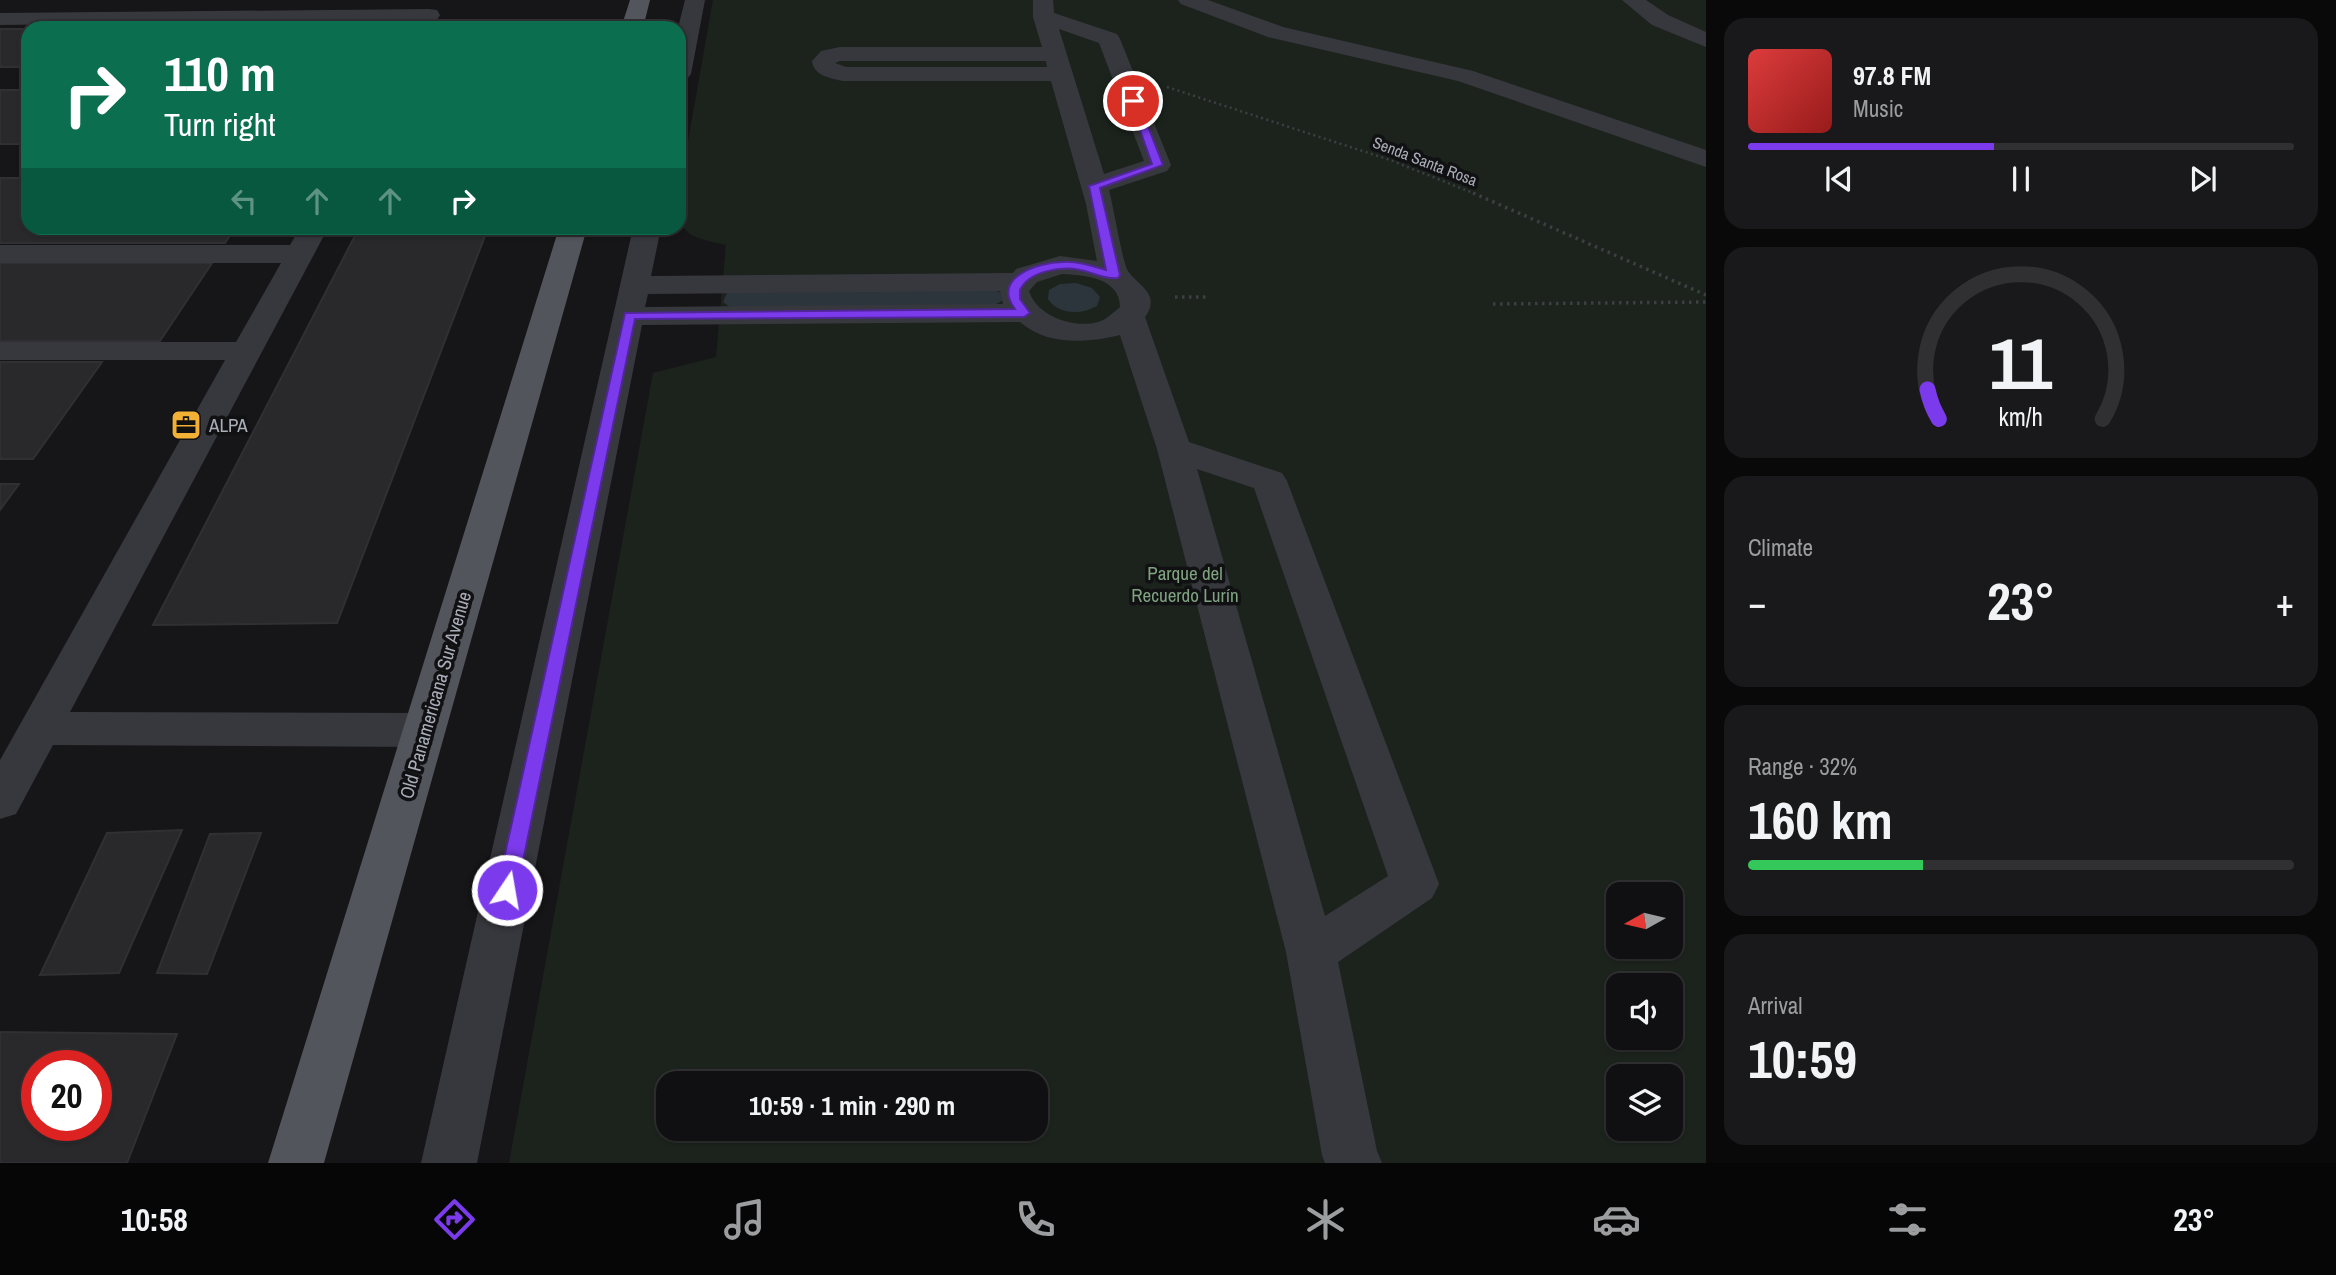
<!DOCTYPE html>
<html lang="en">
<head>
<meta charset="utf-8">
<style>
  body { margin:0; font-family:"Archivo Narrow",sans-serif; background:#19191b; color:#f1f3f6; height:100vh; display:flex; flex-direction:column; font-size:26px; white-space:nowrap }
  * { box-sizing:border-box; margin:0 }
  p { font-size:23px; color:#9c9d9f }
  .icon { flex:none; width:38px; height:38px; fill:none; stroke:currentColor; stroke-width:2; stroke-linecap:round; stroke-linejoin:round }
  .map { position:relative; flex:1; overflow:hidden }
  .side { display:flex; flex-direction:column; gap:18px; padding:18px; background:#09090a; width:630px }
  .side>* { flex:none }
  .hud { position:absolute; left:21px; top:21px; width:665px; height:214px; border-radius:21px; box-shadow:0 2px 5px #0004,0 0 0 2px #303032; background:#0b6e4f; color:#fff; overflow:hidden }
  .needle { width:46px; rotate:262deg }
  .controls { position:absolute; left:1606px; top:882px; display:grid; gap:14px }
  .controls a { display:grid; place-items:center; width:77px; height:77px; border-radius:14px; background:#101012; box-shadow:0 2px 5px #0004,0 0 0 2px #303032; font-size:35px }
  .speed { position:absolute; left:21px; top:1050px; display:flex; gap:14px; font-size:35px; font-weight:700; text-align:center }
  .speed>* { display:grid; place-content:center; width:91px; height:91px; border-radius:50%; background:#101012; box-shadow:0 2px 5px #0004,0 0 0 2px #303032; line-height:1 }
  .speed .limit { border:10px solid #d22; background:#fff; color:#111 }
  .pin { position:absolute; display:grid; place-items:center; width:60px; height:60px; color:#fff; margin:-30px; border:4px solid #fff; border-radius:50%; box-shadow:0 2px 7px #0007 }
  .me { position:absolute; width:77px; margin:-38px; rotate:12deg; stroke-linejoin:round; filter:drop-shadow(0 0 5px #0008) }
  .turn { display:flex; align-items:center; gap:24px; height:147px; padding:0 28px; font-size:32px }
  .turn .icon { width:91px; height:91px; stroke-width:2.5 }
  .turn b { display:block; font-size:49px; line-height:60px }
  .lanes { display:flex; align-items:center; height:66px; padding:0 28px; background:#0003; justify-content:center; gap:35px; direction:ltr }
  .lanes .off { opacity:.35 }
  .big { font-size:52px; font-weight:700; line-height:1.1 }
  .side .card { flex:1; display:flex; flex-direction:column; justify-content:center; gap:10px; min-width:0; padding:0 24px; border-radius:21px; background:#19191b }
  .side .dial { align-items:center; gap:0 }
  .dial svg { height:182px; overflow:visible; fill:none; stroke:#303032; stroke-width:7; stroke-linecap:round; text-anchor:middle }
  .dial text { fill:#f1f3f6; stroke:none }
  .song { display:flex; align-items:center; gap:21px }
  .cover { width:84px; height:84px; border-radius:10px; background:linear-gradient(135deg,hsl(0 70% 55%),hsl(0 70% 35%)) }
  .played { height:7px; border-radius:4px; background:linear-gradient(90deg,#7c3aed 45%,#303032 45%) }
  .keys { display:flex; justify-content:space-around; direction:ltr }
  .heat { display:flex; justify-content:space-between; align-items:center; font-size:38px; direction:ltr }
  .charge { height:10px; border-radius:5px; background:linear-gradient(90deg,#34c759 32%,#303032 0) }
  .trip { position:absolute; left:656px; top:1071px; width:392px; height:70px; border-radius:21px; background:#101012; box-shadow:0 2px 5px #0004,0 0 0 2px #303032; font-weight:700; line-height:70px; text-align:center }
  .tab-bar { display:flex; height:112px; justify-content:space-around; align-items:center; background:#060607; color:#9c9d9f }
  .tab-bar .icon { width:49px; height:49px }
  .tab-bar .active { color:#7c3aed }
  .tab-bar b { font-size:32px; color:#f1f3f6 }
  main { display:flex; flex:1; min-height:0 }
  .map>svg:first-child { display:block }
  .green { fill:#1c231d; fill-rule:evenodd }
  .water { fill:#2c353c }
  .building { fill:#29292c; stroke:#303034; stroke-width:2; fill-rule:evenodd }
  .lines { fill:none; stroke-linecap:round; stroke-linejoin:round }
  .path-far1 { stroke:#3d3f44; stroke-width:2.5; stroke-dasharray:2 3.5; stroke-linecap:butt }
  .path { stroke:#3d3f44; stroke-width:3.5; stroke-dasharray:2.5 4.5; stroke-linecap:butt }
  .minor { fill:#37383d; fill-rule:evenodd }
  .major { fill:#53555c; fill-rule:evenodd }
  .route { fill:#7c3aed; stroke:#51269a; stroke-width:2 }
  .labels { text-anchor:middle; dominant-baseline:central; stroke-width:7; stroke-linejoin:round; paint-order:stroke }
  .far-street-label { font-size:16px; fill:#a8adb8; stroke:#111113 }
  .poi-label { font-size:19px; fill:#a8adb8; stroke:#111113; text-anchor:start }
  .park-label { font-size:19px; fill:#7fa381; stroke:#111113 }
  .street-label { font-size:19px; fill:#a8adb8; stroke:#111113 }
</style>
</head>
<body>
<main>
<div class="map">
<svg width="1706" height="1163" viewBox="0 0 1706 1163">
  <rect width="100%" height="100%" fill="#161618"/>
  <path class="green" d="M713 0H1706V1163H509L653 373 716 357 726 245C684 235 679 236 679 192ZM1619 894H1671V947H1619ZM1619 985H1671V1038H1619ZM1619 1076H1671V1129H1619ZM668 1083H1036V1129H668Z"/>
  <path class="water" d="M1076 283 1092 288 1100 297 1097 306C1081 315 1059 315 1048 299L1049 290 1060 284Z
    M995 290 1001 293 1003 300 995 305 730 307 723 302 727 293Z"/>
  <path class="building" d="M0 29H28V67H0Z
    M0 90H28V144H0Z
    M0 178H28V228H235L225 243H0Z
    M359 228H488L337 623 153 625Z
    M0 263H212L160 341H0Z
    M0 362H102L33 459H0Z
    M0 484H19L0 510Z
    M182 830 119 973 40 975 107 833Z
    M261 833 207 974 157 973 210 834Z
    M0 1032 177 1034 127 1163H0ZM37 1066H96V1125H37Z"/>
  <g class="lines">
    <path class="path-far1" d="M1167 87 1390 160 1478 195"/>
    <path class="path" d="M1473 193 1706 295
      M1175 297H1209
      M1493 304 1706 302"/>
    <path class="minor" d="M685 0H705L691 74 687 79 679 81 678 28Z
      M1033 0H1053L1054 13 1117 34 1120 39 1171 165 1167 171 1109 190C1113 204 1123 265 1128 271 1137 285 1162 294 1145 317L1189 442 1282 473 1287 481 1439 884 1432 898 1338 962 1377 1151 1382 1163H1325L1322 1155 1286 952 1157 449 1120 335C1088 343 1047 346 1020 322L642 325 477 1163H421L633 228H661L651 276 1013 273 1016 269 1060 256 1097 261 1086 204 1051 81H843C830 78 814 76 812 61L821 51 840 47H1042L1033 17ZM1059 29 1099 43 1144 161 1104 174ZM840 61H1046L1047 67H846L835 63ZM1062 274C1085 275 1120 278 1120 307 1114 312 1108 318 1101 321 1076 330 1037 317 1029 291L1037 282ZM1000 291 1003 304 645 307 648 294ZM1197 469 1254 488 1388 876 1325 916Z
      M1178 0H1208L1283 27 1473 71 1706 150V167L1458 81 1268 37 1181 4Z
      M1622 0H1646L1668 15 1706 32V47L1652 25Z
      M429 9 437 10 440 15 437 20 0 25V13Z
      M300 228H328L70 712 424 713 439 718 445 730 439 742 424 747 53 745 16 814 0 819V760L225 360H0V342H236L281 263H0V245H290Z"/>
    <path class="major" d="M630 0H650L643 28H621Z
      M559 228H587L324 1163H268Z"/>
  </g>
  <path class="route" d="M1129 99 1138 101 1163 165 1100 188 1120 275 1118 278C1105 280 1092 272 1080 270 1061 266 1029 271 1020 290V299L1030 313 1024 317 635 319 517 890 514 896 507 898 500 896 497 890 625 313 1015 309C991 278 1038 262 1063 262 1078 261 1092 266 1106 270L1089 186 1152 164Z"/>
  <defs>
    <g id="office-square" transform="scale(1.575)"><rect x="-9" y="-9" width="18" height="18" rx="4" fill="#f2b134" stroke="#111113"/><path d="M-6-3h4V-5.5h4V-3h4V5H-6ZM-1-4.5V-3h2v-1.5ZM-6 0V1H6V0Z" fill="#111"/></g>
  </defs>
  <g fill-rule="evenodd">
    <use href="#office-square" x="186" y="425"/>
  </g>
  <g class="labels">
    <g class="far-street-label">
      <text transform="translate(1425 161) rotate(21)">Senda Santa Rosa</text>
    </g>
    <g class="poi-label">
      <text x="209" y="425">ALPA</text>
    </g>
    <g class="park-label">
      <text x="1185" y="573">Parque del<tspan x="1185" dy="22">Recuerdo Lurín</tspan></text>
    </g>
    <g class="street-label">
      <text transform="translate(435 695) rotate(-74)">Old Panamericana Sur Avenue</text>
    </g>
  </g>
</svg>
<div class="controls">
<a><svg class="needle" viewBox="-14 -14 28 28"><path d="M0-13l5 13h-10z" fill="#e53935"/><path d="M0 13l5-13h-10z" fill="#9c9d9f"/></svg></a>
<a><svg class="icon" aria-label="sound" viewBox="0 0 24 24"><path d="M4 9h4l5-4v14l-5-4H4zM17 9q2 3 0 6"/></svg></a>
<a><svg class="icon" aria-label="layers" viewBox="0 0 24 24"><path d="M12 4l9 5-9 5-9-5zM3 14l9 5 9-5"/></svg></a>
</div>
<div class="speed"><div class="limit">20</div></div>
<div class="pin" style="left:1133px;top:101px;background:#d93025"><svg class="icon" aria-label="arrive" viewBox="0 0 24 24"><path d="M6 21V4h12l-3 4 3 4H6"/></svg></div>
<svg class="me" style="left:507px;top:890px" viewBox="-20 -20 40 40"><circle r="17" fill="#7c3aed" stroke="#fff" stroke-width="3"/><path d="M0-11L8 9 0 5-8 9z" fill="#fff"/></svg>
<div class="trip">10:59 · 1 min · 290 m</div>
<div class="hud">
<div class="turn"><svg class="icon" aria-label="right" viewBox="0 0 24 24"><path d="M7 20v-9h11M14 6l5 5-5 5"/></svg><div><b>110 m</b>Turn right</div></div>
<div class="lanes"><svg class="icon off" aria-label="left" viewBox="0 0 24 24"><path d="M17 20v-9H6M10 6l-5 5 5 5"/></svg><svg class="icon off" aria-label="ahead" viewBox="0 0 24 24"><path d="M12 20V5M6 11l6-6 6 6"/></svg><svg class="icon off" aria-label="ahead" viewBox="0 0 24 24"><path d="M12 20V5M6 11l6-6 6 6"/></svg><svg class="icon" aria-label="right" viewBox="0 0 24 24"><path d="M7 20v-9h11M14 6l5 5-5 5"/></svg></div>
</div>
</div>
<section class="side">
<div class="card">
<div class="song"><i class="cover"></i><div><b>97.8 FM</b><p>Music</p></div></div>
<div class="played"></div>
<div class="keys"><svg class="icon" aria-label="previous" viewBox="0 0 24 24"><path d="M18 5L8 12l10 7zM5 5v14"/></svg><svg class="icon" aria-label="pause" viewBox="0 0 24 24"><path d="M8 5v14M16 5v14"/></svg><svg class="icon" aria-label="next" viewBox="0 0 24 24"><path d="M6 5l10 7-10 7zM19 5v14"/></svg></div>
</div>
<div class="card dial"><svg viewBox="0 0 100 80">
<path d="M14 69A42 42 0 1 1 86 69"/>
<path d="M14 69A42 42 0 0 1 9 56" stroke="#7c3aed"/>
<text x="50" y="56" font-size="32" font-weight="700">11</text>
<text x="50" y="72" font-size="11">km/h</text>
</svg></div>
<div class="card"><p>Climate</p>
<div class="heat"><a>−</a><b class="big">23°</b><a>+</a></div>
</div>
<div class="card"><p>Range · 32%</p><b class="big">160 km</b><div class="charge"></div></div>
<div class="card"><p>Arrival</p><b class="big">10:59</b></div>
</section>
</main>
<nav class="tab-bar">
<b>10:58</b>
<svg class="icon active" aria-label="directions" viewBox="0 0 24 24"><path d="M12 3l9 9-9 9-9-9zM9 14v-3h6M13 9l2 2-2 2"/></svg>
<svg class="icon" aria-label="music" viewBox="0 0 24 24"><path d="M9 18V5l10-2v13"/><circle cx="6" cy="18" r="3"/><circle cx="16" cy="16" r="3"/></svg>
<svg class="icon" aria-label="phone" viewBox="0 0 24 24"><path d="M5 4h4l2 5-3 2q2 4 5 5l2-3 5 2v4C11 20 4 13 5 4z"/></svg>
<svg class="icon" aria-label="climate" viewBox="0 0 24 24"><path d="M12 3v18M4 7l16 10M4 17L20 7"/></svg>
<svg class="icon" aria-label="car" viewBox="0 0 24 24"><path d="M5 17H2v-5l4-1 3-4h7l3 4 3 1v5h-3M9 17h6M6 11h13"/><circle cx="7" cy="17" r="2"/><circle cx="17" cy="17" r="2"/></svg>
<svg class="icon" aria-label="filters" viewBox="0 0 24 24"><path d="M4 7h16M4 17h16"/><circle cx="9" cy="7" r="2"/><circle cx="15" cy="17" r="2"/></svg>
<b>23°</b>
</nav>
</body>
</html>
